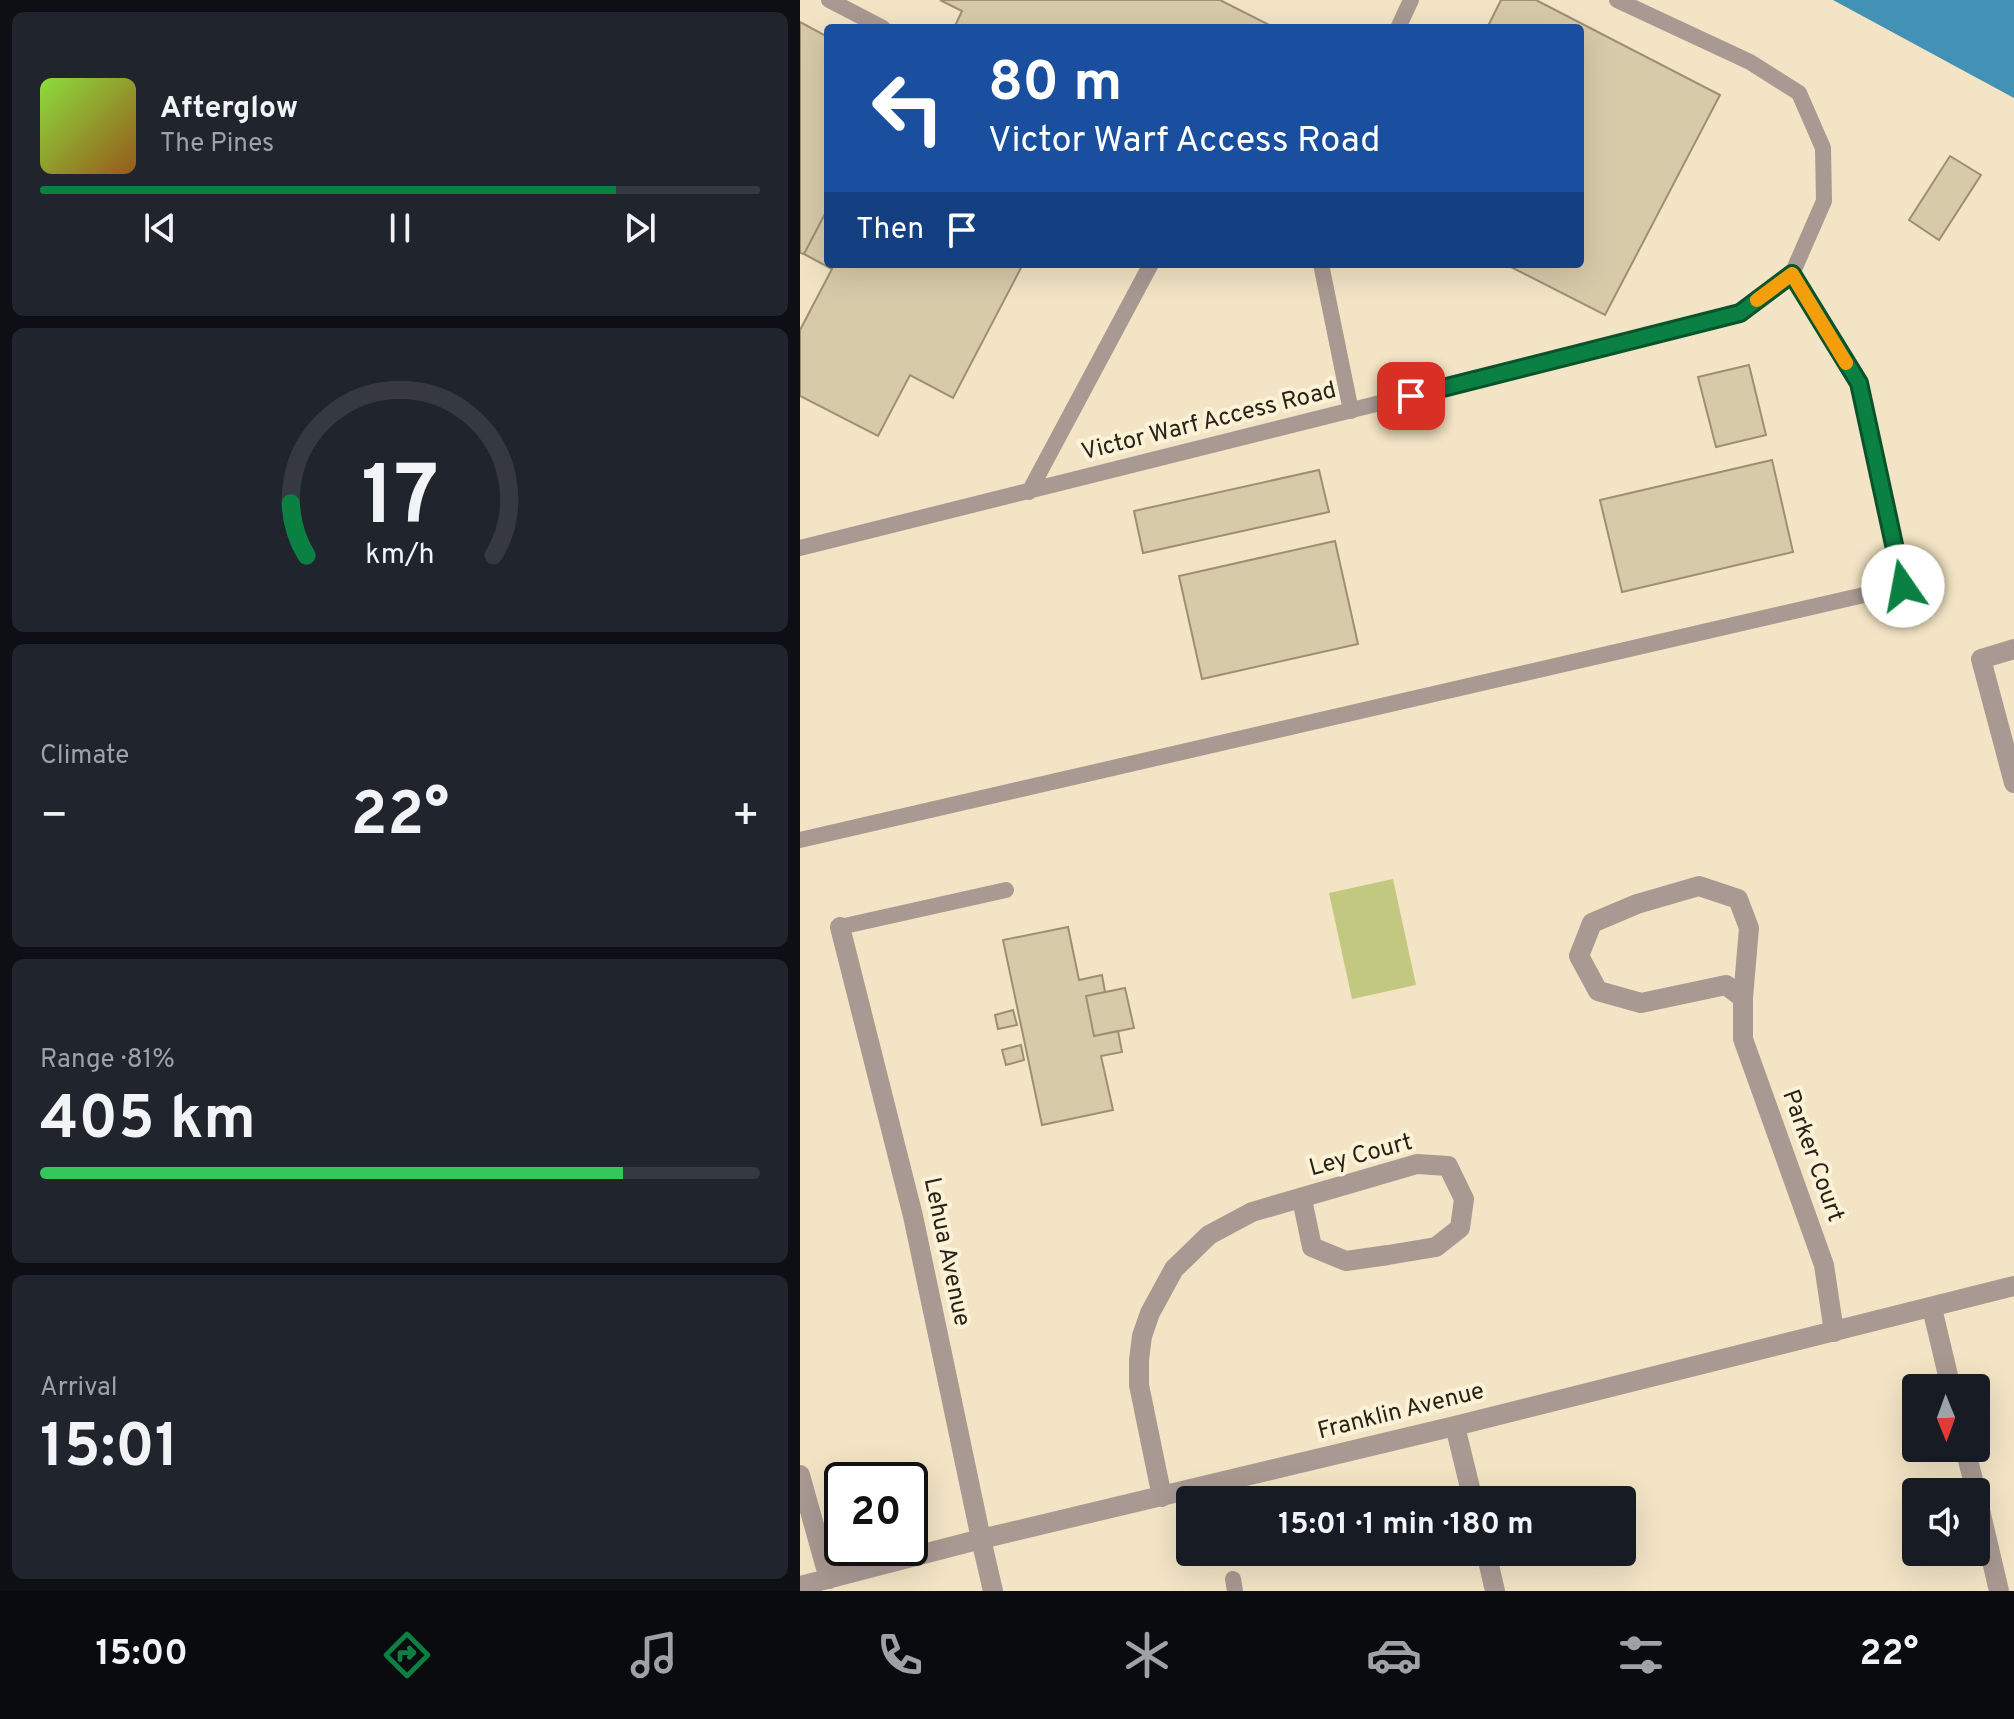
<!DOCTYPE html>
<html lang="en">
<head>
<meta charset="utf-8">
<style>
  body { margin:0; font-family:Overpass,sans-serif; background:#20242c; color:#f1f3f6; height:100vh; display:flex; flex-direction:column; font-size:30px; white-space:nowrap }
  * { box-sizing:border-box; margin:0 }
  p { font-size:26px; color:#9ea1a6 }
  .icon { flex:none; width:44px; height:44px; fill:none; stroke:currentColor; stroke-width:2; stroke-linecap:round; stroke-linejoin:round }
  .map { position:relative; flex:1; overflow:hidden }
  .panel { display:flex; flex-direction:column; gap:12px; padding:12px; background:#0d0f14; width:800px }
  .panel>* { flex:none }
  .top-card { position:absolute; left:24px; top:24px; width:760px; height:244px; border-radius:8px; box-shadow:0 8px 32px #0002; background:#1a4fa0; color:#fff; overflow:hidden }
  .needle { width:52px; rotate:179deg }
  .tools { position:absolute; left:1102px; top:1374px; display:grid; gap:16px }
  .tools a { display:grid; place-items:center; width:88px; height:88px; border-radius:8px; background:#171b24; box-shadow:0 8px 32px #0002; font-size:40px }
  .speed { position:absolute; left:24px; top:1462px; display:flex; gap:16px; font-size:40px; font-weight:700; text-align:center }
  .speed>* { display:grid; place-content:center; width:104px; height:104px; border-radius:50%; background:#171b24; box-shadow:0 8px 32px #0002; line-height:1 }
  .speed .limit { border:4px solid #111; border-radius:12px; background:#fff; color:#111 }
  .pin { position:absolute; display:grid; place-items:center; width:68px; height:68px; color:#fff; margin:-34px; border-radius:16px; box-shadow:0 4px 12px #0006 }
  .me { position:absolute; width:88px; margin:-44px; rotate:348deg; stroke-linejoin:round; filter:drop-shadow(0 0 6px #0008) }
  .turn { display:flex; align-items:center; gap:28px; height:168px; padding:0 32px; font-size:36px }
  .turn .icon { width:104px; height:104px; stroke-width:2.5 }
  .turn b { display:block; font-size:56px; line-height:68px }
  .then { display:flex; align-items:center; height:76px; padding:0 32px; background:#0003; gap:16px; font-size:30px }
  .big { font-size:60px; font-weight:700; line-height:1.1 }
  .panel .tile { flex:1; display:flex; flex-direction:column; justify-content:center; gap:12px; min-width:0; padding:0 28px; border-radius:12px; background:#20242c }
  .panel .dial { align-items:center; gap:0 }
  .dial svg { height:208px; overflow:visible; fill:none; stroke:#363941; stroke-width:7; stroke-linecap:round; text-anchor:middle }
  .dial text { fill:#f1f3f6; stroke:none }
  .song { display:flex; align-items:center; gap:24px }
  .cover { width:96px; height:96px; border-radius:12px; background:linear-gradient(135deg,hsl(90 70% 55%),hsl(30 70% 35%)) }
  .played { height:8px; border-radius:4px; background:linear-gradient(90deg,#0b8043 80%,#363941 80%) }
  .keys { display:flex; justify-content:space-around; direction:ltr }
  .heat { display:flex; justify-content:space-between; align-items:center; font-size:44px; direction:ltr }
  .charge { height:12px; border-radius:6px; background:linear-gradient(90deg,#34c759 81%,#363941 0) }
  .trip { position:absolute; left:376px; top:1486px; width:460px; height:80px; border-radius:8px; background:#171b24; box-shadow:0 8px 32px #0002; font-weight:700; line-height:80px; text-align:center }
  .menu { display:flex; height:128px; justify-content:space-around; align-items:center; background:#090b0e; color:#9ea1a6 }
  .menu .icon { width:56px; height:56px }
  .menu .selected { color:#0b8043 }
  .menu b { font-size:36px; color:#f1f3f6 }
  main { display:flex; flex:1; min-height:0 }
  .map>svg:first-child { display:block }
  .green { fill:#c3c880 }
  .water { fill:#4491b6 }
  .building { fill:#d7caa9; stroke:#9d9072; stroke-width:2 }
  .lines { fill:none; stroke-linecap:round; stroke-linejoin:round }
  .service { stroke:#a89992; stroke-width:16 }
  .minor { stroke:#a89992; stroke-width:20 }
  .tertiary { stroke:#a89992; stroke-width:20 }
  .route-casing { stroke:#07532c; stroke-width:20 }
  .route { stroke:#0b8043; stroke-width:14 }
  .slow { stroke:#f59e0b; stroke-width:14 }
  .labels { text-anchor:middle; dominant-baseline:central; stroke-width:8; stroke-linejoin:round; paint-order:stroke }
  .street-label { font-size:24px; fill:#282317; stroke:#fdf2d7 }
</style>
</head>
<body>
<main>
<section class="panel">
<div class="tile">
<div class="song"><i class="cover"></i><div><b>Afterglow</b><p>The Pines</p></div></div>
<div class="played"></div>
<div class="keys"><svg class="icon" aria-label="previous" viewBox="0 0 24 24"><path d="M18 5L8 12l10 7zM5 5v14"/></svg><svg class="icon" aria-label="pause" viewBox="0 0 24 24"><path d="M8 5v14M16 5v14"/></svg><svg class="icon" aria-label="next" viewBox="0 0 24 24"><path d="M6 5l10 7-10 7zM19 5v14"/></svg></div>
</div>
<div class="tile dial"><svg viewBox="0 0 100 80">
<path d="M14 69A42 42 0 1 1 86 69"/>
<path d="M14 69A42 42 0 0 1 8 49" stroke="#0b8043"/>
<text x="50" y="56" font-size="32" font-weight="700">17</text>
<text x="50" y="72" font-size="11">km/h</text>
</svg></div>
<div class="tile"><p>Climate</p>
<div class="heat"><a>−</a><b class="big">22°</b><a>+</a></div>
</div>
<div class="tile"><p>Range · 81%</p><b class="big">405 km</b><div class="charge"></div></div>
<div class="tile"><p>Arrival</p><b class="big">15:01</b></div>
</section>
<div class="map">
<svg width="1214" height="1591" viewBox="0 0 1214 1591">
  <rect width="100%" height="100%" fill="#f2e4c4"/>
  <path class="green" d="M593 879 616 985 552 999 529 893Z"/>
  <path class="water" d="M1033 0H1214V98Z"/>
  <path class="building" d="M140 0H420L475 28H154L162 11Z
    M701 0H736L920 95 805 315 705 264H780V28H687Z
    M0 22 28 37V208L4 254 0 253Z
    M1150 156 1181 175 1139 240 1109 220Z
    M28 208V264H223L153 398 110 375 78 436 0 396V330L32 269 4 254Z
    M949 365 966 435 916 447 898 377Z
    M972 460 993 552 822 592 800 500Z
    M519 470 529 512 343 553 334 511Z
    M535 541 558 644 402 679 379 576Z
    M268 927 279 980 302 975 305 992 286 996 294 1036 318 1031 322 1052 301 1056 313 1110 242 1125 203 940Z
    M325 988 334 1028 294 1036 286 996Z
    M213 1010 217 1025 198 1029 195 1015Z
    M221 1045 224 1060 206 1065 202 1050Z"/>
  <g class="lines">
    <path class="service" d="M29 0 83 28
      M598 28 611 0
      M521 264 551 411
      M229 492 351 264
      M0 548 940 313 992 274 1024 201 1023 148 999 93 950 62 817 0
      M0 840 1103 586 1059 383 992 274
      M40 927 206 890
      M433 1579 435 1591"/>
    <path class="minor" d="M1214 649 1181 659 1214 783
      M899 886 938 899 949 928 943 998 926 985 841 1003 798 991 779 956 792 923 837 904Z
      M40 927 113 1216 181 1539
      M943 998V1039L1024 1265 1034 1332
      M1132 1308 1151 1388
      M655 1426 673 1500
      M1165 1448 1176 1492
      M0 1475 29 1579
      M1176 1493 1199 1591
      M362 1497 339 1385V1360L342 1336 350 1313 374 1269 409 1235 452 1212 617 1164 648 1166 664 1199 660 1228 636 1247 588 1255 546 1261 512 1247 502 1199
      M686 1552 695 1591
      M0 1586 181 1539 655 1426 1214 1286"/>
    <path class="tertiary" d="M181 1539 193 1591"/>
  </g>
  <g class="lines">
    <g class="route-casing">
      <path id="route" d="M611 396 940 313 992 274 1059 383 1103 586"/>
    </g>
    <use href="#route" class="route"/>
    <path class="slow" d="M957 300 992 274 1046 363"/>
  </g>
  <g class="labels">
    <g class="street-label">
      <text transform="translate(409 422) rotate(-14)">Victor Warf Access Road</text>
      <text transform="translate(561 1156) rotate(-15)">Ley Court</text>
      <text transform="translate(1012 1156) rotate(70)">Parker Court</text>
      <text transform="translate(146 1252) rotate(78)">Lehua Avenue</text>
      <text transform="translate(601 1412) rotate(-14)">Franklin Avenue</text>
    </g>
  </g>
</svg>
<div class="tools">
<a><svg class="needle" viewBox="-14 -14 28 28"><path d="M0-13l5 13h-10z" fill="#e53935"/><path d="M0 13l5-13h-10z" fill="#9ea1a6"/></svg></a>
<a><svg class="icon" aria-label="sound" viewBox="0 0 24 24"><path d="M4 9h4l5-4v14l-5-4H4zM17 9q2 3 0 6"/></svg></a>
</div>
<div class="speed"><div class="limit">20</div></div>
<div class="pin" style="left:611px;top:396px;background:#d93025"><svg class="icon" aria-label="arrive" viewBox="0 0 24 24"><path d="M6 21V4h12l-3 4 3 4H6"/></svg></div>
<svg class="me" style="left:1103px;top:586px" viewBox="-20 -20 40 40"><circle r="19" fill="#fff"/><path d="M0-13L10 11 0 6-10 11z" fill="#0b8043"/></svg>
<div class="trip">15:01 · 1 min · 180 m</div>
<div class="top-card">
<div class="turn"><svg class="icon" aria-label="left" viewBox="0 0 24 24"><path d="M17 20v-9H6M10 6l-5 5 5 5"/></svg><div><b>80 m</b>Victor Warf Access Road</div></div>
<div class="then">Then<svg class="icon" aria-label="arrive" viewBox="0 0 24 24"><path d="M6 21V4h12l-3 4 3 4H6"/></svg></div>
</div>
</div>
</main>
<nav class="menu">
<b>15:00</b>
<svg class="icon selected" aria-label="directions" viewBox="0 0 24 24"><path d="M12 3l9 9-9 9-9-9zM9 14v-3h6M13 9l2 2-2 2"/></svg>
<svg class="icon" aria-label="music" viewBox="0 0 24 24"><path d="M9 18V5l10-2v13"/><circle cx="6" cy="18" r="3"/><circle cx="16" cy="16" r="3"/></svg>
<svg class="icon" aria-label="phone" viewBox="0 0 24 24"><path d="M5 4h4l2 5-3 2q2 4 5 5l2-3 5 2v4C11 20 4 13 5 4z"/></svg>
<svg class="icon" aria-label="climate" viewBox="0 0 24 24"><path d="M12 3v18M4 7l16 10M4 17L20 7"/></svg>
<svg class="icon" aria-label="car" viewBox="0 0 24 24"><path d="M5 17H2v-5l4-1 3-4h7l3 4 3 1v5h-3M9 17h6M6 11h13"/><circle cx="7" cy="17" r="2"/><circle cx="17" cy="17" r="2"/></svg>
<svg class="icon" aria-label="filters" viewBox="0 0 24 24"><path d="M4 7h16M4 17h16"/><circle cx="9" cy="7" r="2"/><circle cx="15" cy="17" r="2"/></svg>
<b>22°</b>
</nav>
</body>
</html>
